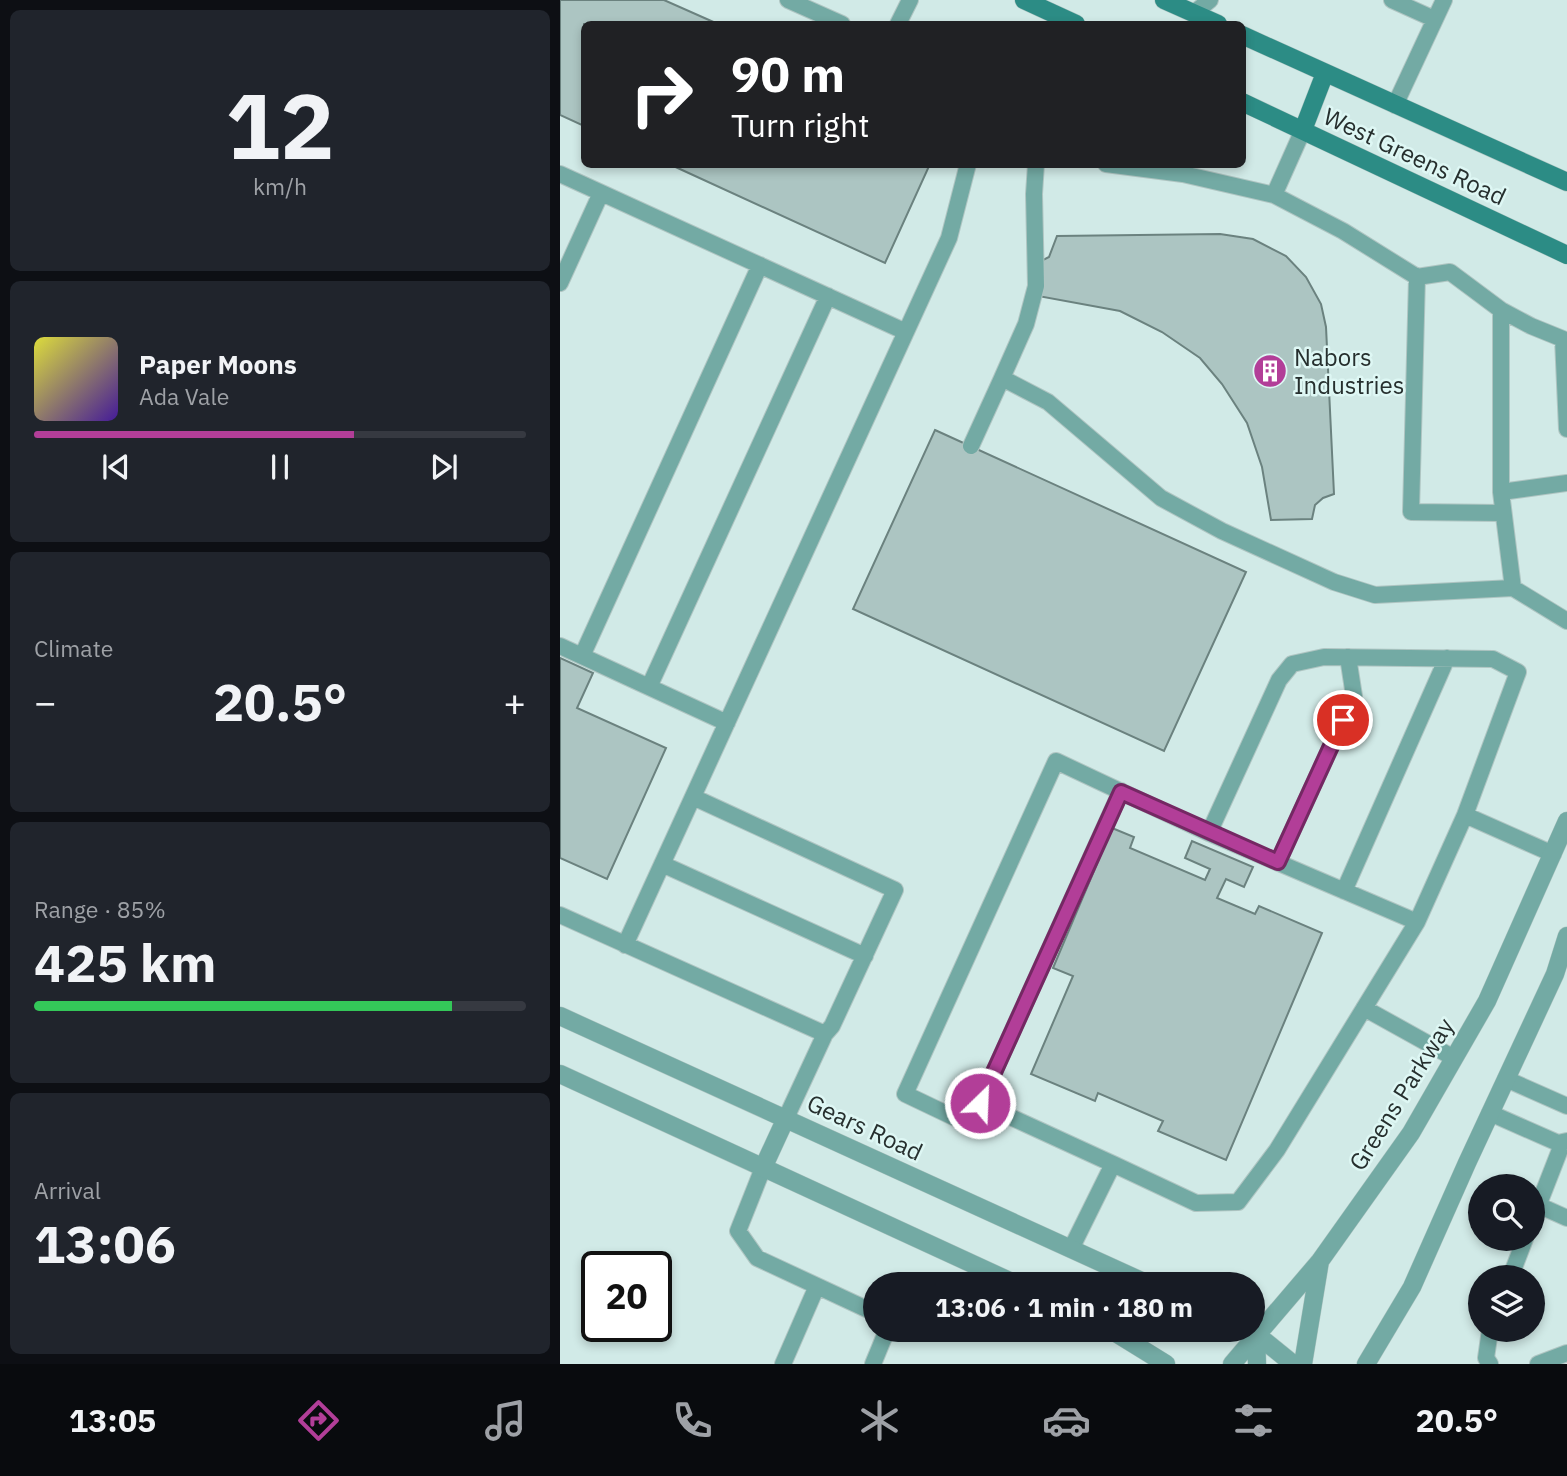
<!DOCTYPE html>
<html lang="en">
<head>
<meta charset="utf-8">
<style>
  body { margin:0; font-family:"IBM Plex Sans",sans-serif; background:#20242c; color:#f1f3f6; height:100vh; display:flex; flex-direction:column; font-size:26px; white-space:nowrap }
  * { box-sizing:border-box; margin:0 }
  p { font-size:23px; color:#9ea1a6 }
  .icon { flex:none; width:38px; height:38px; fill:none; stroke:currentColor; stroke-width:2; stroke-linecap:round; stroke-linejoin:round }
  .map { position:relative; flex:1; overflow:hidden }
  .sheet { display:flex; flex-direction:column; gap:10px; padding:10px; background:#0d0f14; width:560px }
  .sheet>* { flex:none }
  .banner { position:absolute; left:21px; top:21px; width:665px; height:147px; border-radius:10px; box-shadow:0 4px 10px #0003; background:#202124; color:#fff; overflow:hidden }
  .controls { position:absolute; left:908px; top:1174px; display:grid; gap:14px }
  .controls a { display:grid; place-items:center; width:77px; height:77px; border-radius:50%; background:#171b24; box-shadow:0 4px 10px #0003; font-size:35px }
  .speed { position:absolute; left:21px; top:1251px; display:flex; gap:14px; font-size:35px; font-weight:700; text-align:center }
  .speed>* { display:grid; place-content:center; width:91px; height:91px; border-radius:50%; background:#171b24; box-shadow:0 4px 10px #0003; line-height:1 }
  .speed .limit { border:4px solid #111; border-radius:10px; background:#fff; color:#111 }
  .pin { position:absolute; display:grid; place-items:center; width:60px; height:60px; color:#fff; margin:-30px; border:4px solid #fff; border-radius:50%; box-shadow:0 2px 7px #0007 }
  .me { position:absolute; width:77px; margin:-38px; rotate:24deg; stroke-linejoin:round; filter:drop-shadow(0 0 5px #0008) }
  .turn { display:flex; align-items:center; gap:24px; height:147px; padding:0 35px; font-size:32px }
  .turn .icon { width:91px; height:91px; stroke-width:2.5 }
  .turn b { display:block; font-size:49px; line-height:60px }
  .big { font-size:52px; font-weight:800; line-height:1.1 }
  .sheet .tile { flex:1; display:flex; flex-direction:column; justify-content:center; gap:10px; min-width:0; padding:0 24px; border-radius:10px; background:#20242c }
  .sheet .dial { align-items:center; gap:0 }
  .dial b { font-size:91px; line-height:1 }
  .song { display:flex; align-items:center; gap:21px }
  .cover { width:84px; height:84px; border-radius:10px; background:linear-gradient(135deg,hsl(60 70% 55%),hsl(260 70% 35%)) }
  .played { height:7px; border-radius:4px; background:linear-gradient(90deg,#b23e98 65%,#363941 65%) }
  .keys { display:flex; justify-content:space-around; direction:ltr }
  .heat { display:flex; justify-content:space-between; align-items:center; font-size:38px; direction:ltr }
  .charge { height:10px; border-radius:5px; background:linear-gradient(90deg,#34c759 85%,#363941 0) }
  .trip { position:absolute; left:303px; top:1272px; width:402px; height:70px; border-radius:35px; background:#171b24; box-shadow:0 4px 10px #0003; font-weight:800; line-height:70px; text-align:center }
  .menu { display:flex; height:112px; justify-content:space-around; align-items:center; background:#090b0e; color:#9ea1a6 }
  .menu .icon { width:49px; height:49px }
  .menu .active { color:#b23e98 }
  .menu b { font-size:32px; color:#f1f3f6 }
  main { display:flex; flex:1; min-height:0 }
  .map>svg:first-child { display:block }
  .building { fill:#acc5c2; stroke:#6b827f; stroke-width:2 }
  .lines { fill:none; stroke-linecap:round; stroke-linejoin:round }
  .service-casing { stroke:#afc5c2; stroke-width:18 }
  .tertiary-casing { stroke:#afc5c2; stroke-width:19 }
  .secondary-casing { stroke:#afc5c2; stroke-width:19 }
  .service { stroke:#73aaa4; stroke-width:16 }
  .tertiary { stroke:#73aaa4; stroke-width:18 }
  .secondary { stroke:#2c8c85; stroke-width:18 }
  .route-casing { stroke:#742863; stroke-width:18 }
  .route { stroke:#b23e98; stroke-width:12 }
  .labels { text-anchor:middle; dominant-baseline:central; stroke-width:5; stroke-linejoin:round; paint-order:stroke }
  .street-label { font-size:24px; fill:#262f2e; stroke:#def7f4 }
  .poi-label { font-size:24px; fill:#262f2e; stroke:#def7f4; text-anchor:start }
</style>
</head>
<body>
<main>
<section class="sheet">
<div class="tile dial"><b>12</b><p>km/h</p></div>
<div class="tile">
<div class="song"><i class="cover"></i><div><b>Paper Moons</b><p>Ada Vale</p></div></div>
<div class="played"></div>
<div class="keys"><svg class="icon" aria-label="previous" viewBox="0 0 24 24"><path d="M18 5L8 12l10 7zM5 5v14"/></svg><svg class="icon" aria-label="pause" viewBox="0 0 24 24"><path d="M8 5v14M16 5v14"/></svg><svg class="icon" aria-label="next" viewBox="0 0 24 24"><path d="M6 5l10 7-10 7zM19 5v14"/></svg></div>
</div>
<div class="tile"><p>Climate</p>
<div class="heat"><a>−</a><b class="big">20.5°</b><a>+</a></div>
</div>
<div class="tile"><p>Range · 85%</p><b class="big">425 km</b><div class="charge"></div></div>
<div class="tile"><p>Arrival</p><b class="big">13:06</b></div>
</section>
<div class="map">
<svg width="1007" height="1364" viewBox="0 0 1007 1364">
  <rect width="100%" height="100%" fill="#d1eae7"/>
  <path class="building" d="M0 0H104L158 24H24V126L0 115Z
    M109 164H370L325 263Z
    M660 234 693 239 726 256 746 277 761 304 766 327 774 494 763 498 755 505 752 519 711 520 702 467 687 423 662 384 640 358 602 332 560 311 478 296 477 263 489 257 497 236Z
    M375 430 686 572 604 751 293 609Z
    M0 658 33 673 17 708 106 748 47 879 0 858Z
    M552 828 574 837 570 848 645 880 650 869 625 858 632 841 693 867 684 887 666 879 657 898 695 914 699 906 762 933 666 1160 598 1131 603 1121 538 1093 535 1101 471 1074 513 976 493 968Z"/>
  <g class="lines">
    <g class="service-casing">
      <path id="service" d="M228 0 282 24
        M832 0 874 19
        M634 13 650 0
        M338 24 350 0
        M835 105 884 0
        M476 164 474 194 476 286 466 324 442 378 488 402 601 498 662 531 774 582 815 595 953 588
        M546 164 623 174 714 195 783 231 857 277
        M0 174 346 332
        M714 195 743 130
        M0 283 41 193
        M941 310 971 326 1003 339 1007 429
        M411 446 442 378
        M941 492 1007 483
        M942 513 851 512 857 277 890 272 941 310V492L953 588 1007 621
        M0 646 167 723
        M22 656 200 265
        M89 687 268 296
        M561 791 410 1125 345 1094 496 761 649 833
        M905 815 993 854
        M718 862 794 696 788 657
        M102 864 305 956
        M784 891 887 658
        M0 915 265 1034 272 1026 335 890 133 797
        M65 945 389 238 408 164
        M804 1008 894 1058
        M946 1079 1007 1106
        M420 1103 553 1164
        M930 1113 998 1143 1007 1141
        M226 1118 265 1034
        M203 1168 178 1231 197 1258 315 1313
        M978 1205 1007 1218
        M973 1219 1003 1142
        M511 1249 553 1164 636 1203 678 1202 717 1150 857 922 905 815 958 672 933 659 764 657 732 664 719 680 649 833 857 922
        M950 1278 965 1239
        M930 1330 926 1358 930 1364
        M223 1364 257 1286
        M313 1364 327 1330
        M978 1364 1007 1353"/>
    </g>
    <g class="tertiary-casing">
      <path id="tertiary" d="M0 1016 588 1284
        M0 1074 456 1284
        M203 1168 226 1118
        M551 1330 606 1364
        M688 1330 696 1334 733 1364
        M696 1334 697 1364
        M672 1364 760 1261 851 1133 927 1001 1007 821
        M743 1364 760 1261
        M806 1364 852 1287 907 1163 995 974 1007 936"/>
    </g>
    <g class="secondary-casing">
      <path id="secondary" d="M464 0 516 24
        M604 0 658 24
        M682 35 1007 182
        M682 102 1007 255
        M743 130 765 73"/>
    </g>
    <use href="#service" class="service"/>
    <use href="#tertiary" class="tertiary"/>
    <use href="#secondary" class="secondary"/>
  </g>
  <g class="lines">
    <g class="route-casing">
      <path id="route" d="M420 1103 561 792 718 862 783 720"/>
    </g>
    <use href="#route" class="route"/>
  </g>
  <defs>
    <g id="building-disc" transform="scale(1.75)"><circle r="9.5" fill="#b23e98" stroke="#def7f4"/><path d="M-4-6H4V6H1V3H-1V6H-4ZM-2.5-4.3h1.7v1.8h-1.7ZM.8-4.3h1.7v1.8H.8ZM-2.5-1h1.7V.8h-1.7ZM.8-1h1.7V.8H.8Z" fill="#fff"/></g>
  </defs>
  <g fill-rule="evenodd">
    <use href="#building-disc" x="710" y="371"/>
  </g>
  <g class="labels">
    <g class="street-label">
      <text transform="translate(855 156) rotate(25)">West Greens Road</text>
      <text transform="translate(841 1094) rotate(-58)">Greens Parkway</text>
      <text transform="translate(305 1127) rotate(25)">Gears Road</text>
    </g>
    <g class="poi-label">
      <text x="734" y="357">Nabors<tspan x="734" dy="28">Industries</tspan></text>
    </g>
  </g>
</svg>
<div class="controls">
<a><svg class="icon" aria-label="search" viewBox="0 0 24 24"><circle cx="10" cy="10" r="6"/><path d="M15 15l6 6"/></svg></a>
<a><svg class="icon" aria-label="layers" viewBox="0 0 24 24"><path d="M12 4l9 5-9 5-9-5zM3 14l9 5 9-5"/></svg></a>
</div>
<div class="speed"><div class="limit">20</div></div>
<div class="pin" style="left:783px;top:720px;background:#d93025"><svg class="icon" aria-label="arrive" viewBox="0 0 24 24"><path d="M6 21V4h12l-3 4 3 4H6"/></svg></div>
<svg class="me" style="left:420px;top:1103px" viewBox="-20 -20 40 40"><circle r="17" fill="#b23e98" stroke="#fff" stroke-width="3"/><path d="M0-11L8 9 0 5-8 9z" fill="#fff"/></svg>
<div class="trip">13:06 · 1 min · 180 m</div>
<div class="banner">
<div class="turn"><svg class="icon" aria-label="right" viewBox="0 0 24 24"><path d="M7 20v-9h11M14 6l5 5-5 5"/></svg><div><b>90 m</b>Turn right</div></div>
</div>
</div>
</main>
<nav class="menu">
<b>13:05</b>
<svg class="icon active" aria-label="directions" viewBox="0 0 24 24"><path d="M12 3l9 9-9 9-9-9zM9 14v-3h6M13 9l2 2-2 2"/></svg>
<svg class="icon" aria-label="music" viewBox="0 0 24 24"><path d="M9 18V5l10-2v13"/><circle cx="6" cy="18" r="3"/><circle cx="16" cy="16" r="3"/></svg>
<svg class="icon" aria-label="phone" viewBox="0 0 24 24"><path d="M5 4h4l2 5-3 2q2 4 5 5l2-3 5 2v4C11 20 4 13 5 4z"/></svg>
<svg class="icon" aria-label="climate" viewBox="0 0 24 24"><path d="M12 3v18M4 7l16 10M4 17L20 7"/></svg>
<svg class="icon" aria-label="car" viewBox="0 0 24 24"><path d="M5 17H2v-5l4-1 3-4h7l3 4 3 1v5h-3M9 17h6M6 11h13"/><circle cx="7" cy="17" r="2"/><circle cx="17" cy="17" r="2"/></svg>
<svg class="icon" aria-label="filters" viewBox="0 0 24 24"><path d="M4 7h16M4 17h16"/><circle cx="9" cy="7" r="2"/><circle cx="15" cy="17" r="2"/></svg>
<b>20.5°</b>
</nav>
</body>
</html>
